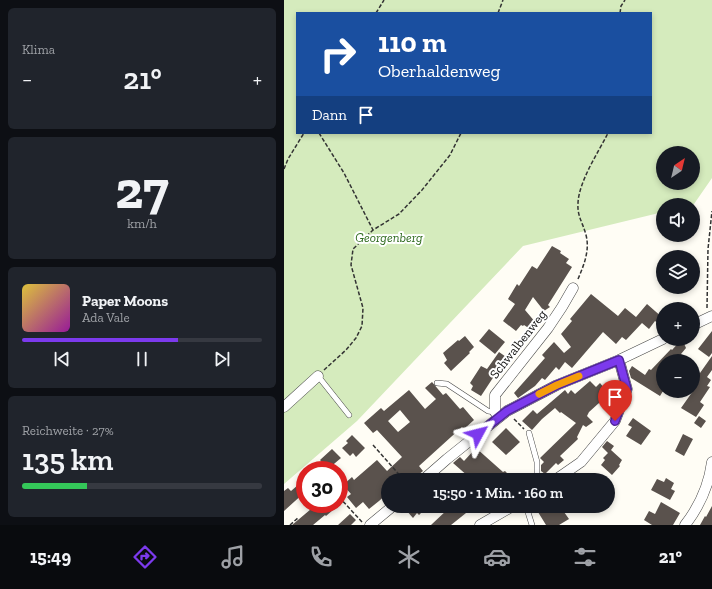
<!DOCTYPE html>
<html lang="de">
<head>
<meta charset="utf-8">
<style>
  body { margin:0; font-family:"Zilla Slab",serif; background:#20242c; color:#f1f3f6; height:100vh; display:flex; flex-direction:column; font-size:15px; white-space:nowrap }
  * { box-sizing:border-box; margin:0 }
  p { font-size:13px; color:#9ea1a6 }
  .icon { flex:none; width:22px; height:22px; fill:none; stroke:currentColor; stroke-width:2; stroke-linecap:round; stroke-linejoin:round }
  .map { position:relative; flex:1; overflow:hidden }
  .panel { display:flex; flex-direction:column; gap:8px; padding:8px; background:#0d0f14; width:284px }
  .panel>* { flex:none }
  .top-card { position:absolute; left:12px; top:12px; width:356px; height:122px; border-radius:0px; box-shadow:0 2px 6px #0003; background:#1a4fa0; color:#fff; overflow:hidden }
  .needle { width:26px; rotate:35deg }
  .fabs { position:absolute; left:372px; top:146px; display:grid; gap:8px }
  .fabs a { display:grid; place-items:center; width:44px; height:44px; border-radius:50%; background:#171b24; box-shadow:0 2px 6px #0003; font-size:20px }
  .speed { position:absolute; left:12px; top:461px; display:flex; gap:8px; font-size:20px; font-weight:700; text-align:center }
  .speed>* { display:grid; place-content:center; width:52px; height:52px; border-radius:50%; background:#171b24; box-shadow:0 2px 6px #0003; line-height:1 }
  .speed .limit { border:6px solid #d22; background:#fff; color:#111 }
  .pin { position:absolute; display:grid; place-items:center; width:34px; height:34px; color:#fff; margin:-41px -17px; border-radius:50% 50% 50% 0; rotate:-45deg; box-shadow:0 0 4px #0007 }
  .pin .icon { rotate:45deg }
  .me { position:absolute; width:44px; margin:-22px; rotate:52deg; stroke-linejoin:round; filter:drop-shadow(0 0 3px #0008) }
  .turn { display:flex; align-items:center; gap:14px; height:84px; padding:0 16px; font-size:18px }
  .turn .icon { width:52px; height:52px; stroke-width:2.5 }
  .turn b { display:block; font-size:28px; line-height:34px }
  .then { display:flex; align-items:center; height:38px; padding:0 16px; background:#0003; gap:8px; font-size:15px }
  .big { font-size:30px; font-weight:600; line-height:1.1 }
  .panel .card { flex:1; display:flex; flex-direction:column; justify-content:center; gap:6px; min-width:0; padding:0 14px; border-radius:6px; background:#20242c }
  .panel .dial { align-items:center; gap:0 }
  .dial b { font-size:52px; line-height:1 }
  .song { display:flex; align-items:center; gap:12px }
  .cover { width:48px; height:48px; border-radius:6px; background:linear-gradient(135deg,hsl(50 70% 55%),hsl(300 70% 35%)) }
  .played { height:4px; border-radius:2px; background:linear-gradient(90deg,#7c3aed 65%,#363941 65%) }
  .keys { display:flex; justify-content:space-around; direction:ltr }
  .heat { display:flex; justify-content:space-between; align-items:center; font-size:22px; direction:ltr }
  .charge { height:6px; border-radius:3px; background:linear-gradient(90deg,#34c759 27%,#363941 0) }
  .trip { position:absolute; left:97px; top:473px; width:234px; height:40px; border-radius:20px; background:#171b24; box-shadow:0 2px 6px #0003; font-weight:600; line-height:40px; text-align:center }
  .tab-bar { display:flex; height:64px; justify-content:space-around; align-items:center; background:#090b0e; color:#9ea1a6 }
  .tab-bar .icon { width:28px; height:28px }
  .tab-bar .selected { color:#7c3aed }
  .tab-bar b { font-size:18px; color:#f1f3f6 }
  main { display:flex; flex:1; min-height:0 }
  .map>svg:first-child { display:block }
  .green { fill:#d5ebbd; fill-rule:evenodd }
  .building { fill:#5a524d; fill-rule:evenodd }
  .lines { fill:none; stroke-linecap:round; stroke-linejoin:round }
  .lane-casing { stroke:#444; stroke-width:6 }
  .street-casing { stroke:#444; stroke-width:11 }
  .path { stroke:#333; stroke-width:1.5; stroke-dasharray:4 2; stroke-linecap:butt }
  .lane { stroke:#fff; stroke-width:5 }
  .street { stroke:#fff; stroke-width:10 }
  .route-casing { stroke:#51269a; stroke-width:10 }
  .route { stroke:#7c3aed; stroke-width:7 }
  .slow { stroke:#f59e0b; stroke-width:7 }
  .labels { text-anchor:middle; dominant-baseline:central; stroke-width:4; stroke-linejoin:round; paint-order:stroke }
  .park-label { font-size:13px; font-style:italic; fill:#2f6b1f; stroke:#fff }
  .street-label { font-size:13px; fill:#111; stroke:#fff }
</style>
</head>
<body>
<main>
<section class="panel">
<div class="card"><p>Klima</p>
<div class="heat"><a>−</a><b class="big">21°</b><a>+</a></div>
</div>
<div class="card dial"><b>27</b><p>km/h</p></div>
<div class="card">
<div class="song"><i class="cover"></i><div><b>Paper Moons</b><p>Ada Vale</p></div></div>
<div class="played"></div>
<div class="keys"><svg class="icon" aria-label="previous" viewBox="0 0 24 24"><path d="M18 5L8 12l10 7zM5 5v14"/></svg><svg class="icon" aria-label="pause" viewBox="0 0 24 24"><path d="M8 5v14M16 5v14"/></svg><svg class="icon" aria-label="next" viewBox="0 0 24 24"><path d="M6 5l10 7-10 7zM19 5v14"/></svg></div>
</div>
<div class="card"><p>Reichweite · 27%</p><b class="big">135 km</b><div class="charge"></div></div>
</section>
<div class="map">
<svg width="428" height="525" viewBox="0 0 428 525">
  <rect width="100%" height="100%" fill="#fffdf5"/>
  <path class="green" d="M0 0H428V178L410 204 379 205V212L239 246 73 421 0 484ZM13 13H367V133H13ZM379 153H409V183H379Z"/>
  <path class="building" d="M268 246 277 251 276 253 285 259 282 263 288 267 264 305 266 307 260 311 249 297 241 310 252 323 246 329 240 325 239 326 237 325 232 331 219 321 231 304 224 299 233 284 235 286 248 266 253 269Z
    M307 294 334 316 341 308 352 317 363 304 379 318V320L375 324 371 321 365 329 358 323 342 340 338 337 332 344 319 332 288 368 281 362 275 370 272 367 261 380 258 378 251 386 234 398 230 393 261 358 258 355 270 342 280 353 287 347 277 334 288 321 286 319Z
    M205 329 221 342 211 354 195 341Z
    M428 331V353L425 357 414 349Z
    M181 336 190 347 185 352 186 353 167 371 160 363 163 360 159 353 174 340 175 341Z
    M398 339 402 348 397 354 404 361H379V391L376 396 347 378 345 371 348 366 361 375 365 369 367 370 387 349 388 350Z
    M215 352 225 359 220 366 218 364 197 396 187 390 189 386 186 383 197 366 203 369Z
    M428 356V370L423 377 427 380 423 386 426 387 416 402 420 405 412 417 397 408 409 391V368L416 373Z
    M306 381 312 387 316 383 325 394 305 412 303 416 309 422 302 427 299 425 293 437 294 439 276 456 280 460 274 465 272 463 261 474 257 471V465L260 462 256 458 292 423 277 412 276 413 271 408 258 419 248 430 238 421 249 410 253 414 281 390 284 394 287 390 291 394Z
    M148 382 159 395 162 393 176 409 179 407 190 420 180 429 178 427 135 466 139 471 134 475 133 480H104V493L95 501 85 509 79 502 72 508 63 497 67 494 59 485 68 477 70 480 93 460 103 471 118 457 93 430 89 433 80 423 97 408 100 411 125 390 141 409 152 399 141 388ZM116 410 126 422 114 432 104 421Z
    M415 416 422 421 417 428 410 423Z
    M349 418 367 431 357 445 342 436 348 427 344 425Z
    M222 428 236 442 222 455 208 442Z
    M399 434 409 439 400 456 391 451Z
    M68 435 81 448 72 457 69 453 66 456 58 448 64 443 62 441Z
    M323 441 330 446 327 450 338 460 335 465 336 466 328 475 317 465 321 460 319 458 324 453 318 447Z
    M192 448 219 472 221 471 230 480H182L185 477 169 463 176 457 180 461Z
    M48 449 57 458 44 469 36 460Z
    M382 478 390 483 387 489 391 491 386 500 367 490 373 479 380 482Z
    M21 479V492L0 511V491L4 488 7 491Z
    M377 502 396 513 389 525H368L360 520 365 511 371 514Z
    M33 504H56L42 516 41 515 29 525H8Z
    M126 506H144L135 515 133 513 129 518 122 510Z
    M161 506H177L182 513 167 525H147L164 509Z
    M264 506H290L280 512 285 519 275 525H262L254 512Z
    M428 506V525H416L421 516 422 517Z
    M66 514 72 520 67 525H54Z"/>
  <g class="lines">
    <g class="lane-casing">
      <path id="lane" d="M34 376 65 415
        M153 383 163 384 204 411 211 412
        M245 433 253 462V480
        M242 506 248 525"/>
    </g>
    <g class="street-casing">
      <path id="street" d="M409 325 428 316
        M0 407 34 376
        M215 417 211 412V395L264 328 278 307 289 288
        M139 480 163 459 223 411 273 385 335 360 379 339
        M271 480 297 462 331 421 343 389 335 360
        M86 525 109 506
        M196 525 229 506
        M401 525C415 507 425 485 428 462"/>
    </g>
    <path class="path" d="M92 13 100 0
      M214 13 219 0
      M336 13 337 6 341 0
      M35 133 60 173 89 230
      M0 169 4 159 20 133
      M294 279C300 265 306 250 302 235 299 223 293 216 294 203 295 181 314 153 324 133
      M423 308 424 249 428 211
      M40 370 62 350 72 338 78 326 79 308 67 265 69 249 89 230 115 214 138 190 166 155 177 133
      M230 419 240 429
      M89 445 120 480
      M55 497 78 522
      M6 525 15 517"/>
    <use href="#lane" class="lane"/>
    <use href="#street" class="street"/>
  </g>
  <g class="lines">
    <g class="route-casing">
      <path id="route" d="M194 434 223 411 273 385 335 360 343 389 331 421"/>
    </g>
    <use href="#route" class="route"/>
    <path class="slow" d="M255 394 273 385 295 376"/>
  </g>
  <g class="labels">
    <g class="park-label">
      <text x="105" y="237">Georgenberg</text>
    </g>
    <g class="street-label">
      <text transform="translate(234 344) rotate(-52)">Schwalbenweg</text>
    </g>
  </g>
</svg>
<div class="fabs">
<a><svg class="needle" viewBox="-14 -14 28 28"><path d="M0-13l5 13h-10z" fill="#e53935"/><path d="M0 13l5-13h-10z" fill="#9ea1a6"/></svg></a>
<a><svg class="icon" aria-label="sound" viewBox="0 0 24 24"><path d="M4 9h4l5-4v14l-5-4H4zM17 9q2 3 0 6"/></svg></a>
<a><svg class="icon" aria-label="layers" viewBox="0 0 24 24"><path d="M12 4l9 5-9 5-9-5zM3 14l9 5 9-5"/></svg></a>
<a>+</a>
<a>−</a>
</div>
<div class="speed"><div class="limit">30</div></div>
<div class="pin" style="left:331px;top:421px;background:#d93025"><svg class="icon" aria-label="arrive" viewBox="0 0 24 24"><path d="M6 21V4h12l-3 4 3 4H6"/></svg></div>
<svg class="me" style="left:194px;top:434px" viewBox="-20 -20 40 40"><path d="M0-17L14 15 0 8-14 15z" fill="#7c3aed" stroke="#fff" stroke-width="4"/></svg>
<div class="trip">15:50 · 1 Min. · 160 m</div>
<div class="top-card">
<div class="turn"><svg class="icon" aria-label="right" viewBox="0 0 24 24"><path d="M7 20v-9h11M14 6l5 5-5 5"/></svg><div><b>110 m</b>Oberhaldenweg</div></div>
<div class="then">Dann<svg class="icon" aria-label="arrive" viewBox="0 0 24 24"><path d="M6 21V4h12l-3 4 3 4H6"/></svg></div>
</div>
</div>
</main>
<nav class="tab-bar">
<b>15:49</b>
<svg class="icon selected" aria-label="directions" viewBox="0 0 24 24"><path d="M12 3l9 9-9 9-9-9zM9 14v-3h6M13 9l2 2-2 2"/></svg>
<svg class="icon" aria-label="music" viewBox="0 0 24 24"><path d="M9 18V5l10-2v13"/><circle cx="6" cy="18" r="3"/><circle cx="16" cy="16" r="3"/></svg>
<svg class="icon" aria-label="phone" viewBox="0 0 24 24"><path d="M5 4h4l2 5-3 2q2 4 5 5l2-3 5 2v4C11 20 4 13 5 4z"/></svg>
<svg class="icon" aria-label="climate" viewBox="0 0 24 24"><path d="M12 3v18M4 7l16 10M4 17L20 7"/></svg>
<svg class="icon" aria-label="car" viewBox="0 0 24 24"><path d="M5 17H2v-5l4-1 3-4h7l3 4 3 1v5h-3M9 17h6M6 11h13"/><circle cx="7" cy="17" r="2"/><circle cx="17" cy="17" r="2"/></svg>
<svg class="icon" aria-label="filters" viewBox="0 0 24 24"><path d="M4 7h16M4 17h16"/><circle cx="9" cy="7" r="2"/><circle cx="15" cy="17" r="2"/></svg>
<b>21°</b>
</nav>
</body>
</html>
